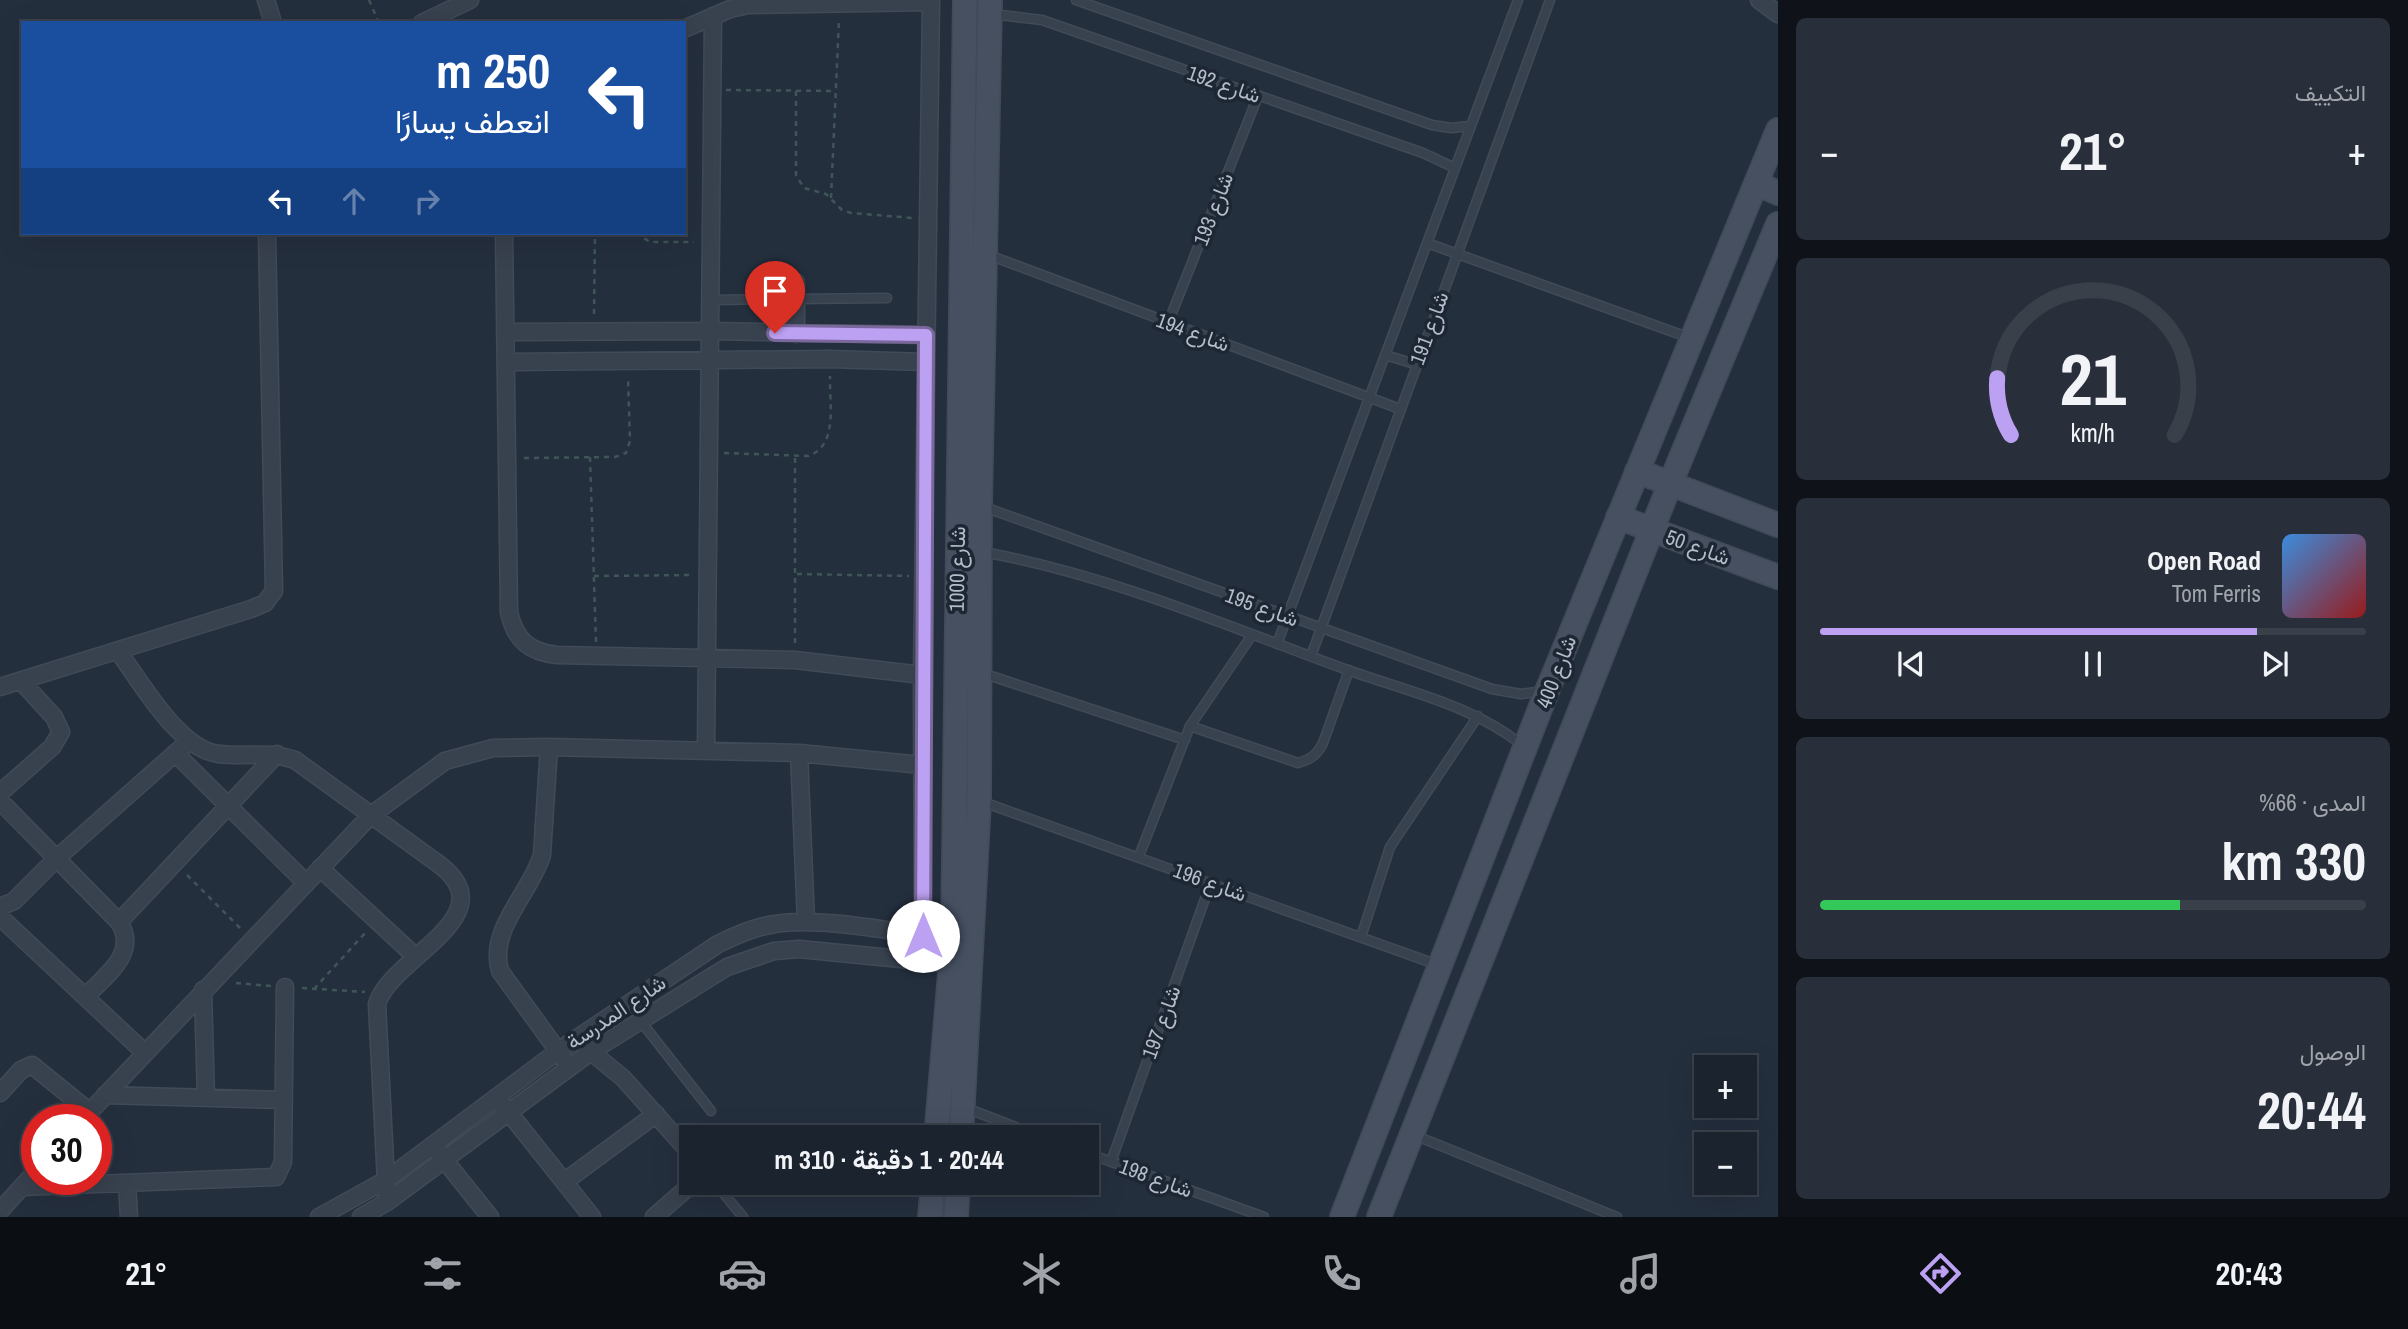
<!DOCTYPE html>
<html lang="ar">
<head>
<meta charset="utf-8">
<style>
  body { margin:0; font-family:"Archivo Narrow",Vazirmatn,sans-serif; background:#282f3a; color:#f1f3f6; direction:rtl; height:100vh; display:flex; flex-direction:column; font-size:26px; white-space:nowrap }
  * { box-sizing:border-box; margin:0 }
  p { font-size:23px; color:#a0a4aa }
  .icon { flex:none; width:38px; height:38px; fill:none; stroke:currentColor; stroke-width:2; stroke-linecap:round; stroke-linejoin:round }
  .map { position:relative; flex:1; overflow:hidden; direction:ltr }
  .side { display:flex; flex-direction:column; gap:18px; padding:18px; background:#0f1319; width:630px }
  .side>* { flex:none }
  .guide { position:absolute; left:21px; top:21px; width:665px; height:214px; border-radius:0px; box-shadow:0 7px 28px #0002,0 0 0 2px #39404a; direction:rtl; background:#1a4fa0; color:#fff; overflow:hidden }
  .tools { position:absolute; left:1694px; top:1055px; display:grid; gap:14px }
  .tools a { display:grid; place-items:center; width:63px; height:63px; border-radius:0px; background:#1b232e; box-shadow:0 7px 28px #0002,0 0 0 2px #39404a; font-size:35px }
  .speed { position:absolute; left:21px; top:1104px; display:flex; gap:14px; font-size:35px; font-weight:700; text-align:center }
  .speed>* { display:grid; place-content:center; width:91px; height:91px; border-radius:50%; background:#1b232e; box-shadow:0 7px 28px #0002,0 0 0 2px #39404a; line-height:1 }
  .speed .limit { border:10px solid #d22; background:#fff; color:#111 }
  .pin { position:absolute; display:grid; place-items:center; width:60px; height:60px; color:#fff; margin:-72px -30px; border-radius:50% 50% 50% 0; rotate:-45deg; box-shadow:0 0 7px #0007 }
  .pin .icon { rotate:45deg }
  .me { position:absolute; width:77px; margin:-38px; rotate:0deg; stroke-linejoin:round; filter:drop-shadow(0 0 5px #0008) }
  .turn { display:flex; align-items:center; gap:24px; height:147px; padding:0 21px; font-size:32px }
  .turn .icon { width:91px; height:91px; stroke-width:2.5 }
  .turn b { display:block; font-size:49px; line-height:60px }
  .lanes { display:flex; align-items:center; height:66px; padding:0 21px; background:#0003; justify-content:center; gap:35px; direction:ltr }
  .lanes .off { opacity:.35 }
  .big { font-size:52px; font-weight:700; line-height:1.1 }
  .side .card { flex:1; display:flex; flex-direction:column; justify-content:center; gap:10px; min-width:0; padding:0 24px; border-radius:10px; background:#282f3a }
  .side .dial { align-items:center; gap:0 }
  .dial svg { height:182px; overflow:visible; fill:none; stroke:#39404a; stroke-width:7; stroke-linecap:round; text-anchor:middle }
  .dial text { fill:#f1f3f6; stroke:none }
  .song { display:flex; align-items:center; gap:21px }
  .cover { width:84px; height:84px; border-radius:10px; background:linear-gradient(135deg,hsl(210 70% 55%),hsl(0 70% 35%)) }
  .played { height:7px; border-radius:4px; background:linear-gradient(90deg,#bca0f2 80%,#39404a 80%) }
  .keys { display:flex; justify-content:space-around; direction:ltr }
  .heat { display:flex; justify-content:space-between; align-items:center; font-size:38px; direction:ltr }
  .charge { height:10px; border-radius:5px; background:linear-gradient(90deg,#34c759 66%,#39404a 0) }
  .trip { position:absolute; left:679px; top:1125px; width:420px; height:70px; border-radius:0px; background:#1b232e; box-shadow:0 7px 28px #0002,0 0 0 2px #39404a; font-weight:700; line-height:70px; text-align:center; direction:rtl }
  .dock { display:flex; height:112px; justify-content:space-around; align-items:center; background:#0b0e12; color:#a0a4aa }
  .dock .icon { width:49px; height:49px }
  .dock .active { color:#bca0f2 }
  .dock b { font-size:32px; color:#f1f3f6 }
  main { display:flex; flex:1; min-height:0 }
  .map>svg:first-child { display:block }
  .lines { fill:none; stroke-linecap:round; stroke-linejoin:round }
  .lane-casing { stroke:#414a57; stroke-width:11 }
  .street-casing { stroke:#414a57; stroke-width:19 }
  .secondary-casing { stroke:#414a57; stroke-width:26 }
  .path { stroke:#3f5557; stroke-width:2.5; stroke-dasharray:5 5; stroke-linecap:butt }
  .lane { stroke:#38414e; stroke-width:8 }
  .street { stroke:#38414e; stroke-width:16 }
  .secondary { stroke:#465061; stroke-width:23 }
  .route-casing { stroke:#7a689d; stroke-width:18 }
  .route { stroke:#bca0f2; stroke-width:12 }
  .labels { text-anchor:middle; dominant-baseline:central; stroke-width:7; stroke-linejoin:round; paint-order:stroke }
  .street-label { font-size:21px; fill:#b4bcc9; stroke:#1d2633 }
</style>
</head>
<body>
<main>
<section class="side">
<div class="card"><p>التكييف</p>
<div class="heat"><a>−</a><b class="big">21°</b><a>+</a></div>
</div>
<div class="card dial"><svg viewBox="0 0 100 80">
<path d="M14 69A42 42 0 1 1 86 69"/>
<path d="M14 69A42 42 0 0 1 8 44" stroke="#bca0f2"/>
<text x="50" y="56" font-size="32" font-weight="700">21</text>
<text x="50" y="72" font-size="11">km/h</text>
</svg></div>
<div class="card">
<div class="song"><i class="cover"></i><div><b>Open Road</b><p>Tom Ferris</p></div></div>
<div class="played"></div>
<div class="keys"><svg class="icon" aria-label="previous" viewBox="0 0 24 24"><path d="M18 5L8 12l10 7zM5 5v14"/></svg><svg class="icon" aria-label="pause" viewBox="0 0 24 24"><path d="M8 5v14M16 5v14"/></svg><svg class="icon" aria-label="next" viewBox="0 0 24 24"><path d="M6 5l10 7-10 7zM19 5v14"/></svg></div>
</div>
<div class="card"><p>المدى · 66%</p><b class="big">330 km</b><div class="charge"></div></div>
<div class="card"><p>الوصول</p><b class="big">20:44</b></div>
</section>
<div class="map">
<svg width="1778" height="1217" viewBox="0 0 1778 1217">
  <rect width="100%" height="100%" fill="#242f3e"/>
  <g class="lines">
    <g class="lane-casing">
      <path id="lane" d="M1076 0 1432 125 1451 128 1470 126
        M992 14 1042 20 1423 153 1455 168
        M1427 243 1690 338
        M986 254 1400 409
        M796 299 887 298
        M711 300 779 299
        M1168 323 1258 96
        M1385 355 1415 364
        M984 507 1492 689 1521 694 1544 691
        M983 552C1106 574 1225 625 1342 668 1402 690 1471 704 1522 745
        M1277 644 1518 0
        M1311 656 1550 0
        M982 673 1185 740
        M1190 726 1298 763C1311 759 1317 755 1323 743L1349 670
        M983 802 1438 965
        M1139 856 1190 726 1252 635
        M1361 937 1390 847 1478 716
        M639 1019 711 1111
        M966 1108 1044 1138
        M1414 1135 1617 1217
        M1087 1153 1264 1217
        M1111 1162 1211 882
        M715 1183 743 1217"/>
    </g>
    <g class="street-casing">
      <path id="street" d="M266 0 273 23
        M1759 0 1778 14
        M422 23 470 0
        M684 29 730 9 748 5 931 2
        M504 233 509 612C515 640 529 652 557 655L795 660 922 675
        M796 282V334
        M505 332 711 331 926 335
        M506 362 830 359 926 362
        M118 651C141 682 179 750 219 754 246 757 270 751 295 760L440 865C507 917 391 957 377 1004L387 1202
        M0 687 251 609 265 603 274 591 267 233
        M549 747 542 855C530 894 488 929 500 971L563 1058
        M706 751 713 16
        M175 753 306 883
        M799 753 806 922
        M0 793 52 747 61 732 54 717 21 681
        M0 801 119 922C139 953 106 975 85 997
        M320 868 416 957
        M0 907 14 901 57 858 189 741
        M0 917 144 1052
        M119 922 277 754
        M923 936 922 675 931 0
        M203 990 206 1098
        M585 1047 623 1078 691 1154
        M0 1093 21 1070 32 1065 90 1112
        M105 1095 284 1100
        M502 1104 592 1217
        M82 1120 370 816 445 761 493 748 549 747 799 753 922 765
        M438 1152 490 1217
        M564 1182 656 1114
        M127 1183 129 1217
        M22 1187 276 1177 283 1162 285 987
        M0 1211 37 1170
        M319 1217 386 1180 558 1051 718 944C737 935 754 927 775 924 823 916 902 934 953 939
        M361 1217 387 1202 592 1051 727 967 774 951 799 949 952 964
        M654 1217 693 1183"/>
    </g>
    <g class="secondary-casing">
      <path id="secondary" d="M1758 184 1778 193
        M1637 471 1778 525
        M1618 517 1778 577
        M936 1138 953 939 965 0
        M961 1138 979 800 980 505 990 0
        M930 1217 933 1183
        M956 1217 958 1183
        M1342 1217 1547 691 1778 130
        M1379 1217 1670 484 1778 224"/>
    </g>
    <path class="path" d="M369 0 379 23
      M726 90 835 91
      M796 91V175L804 188 826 194 842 210 851 213 913 218
      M831 198 839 20
      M636 233 650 242H694
      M594 314 595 233
      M724 453 808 456C839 446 829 402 830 376
      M590 457 596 642
      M524 458 615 457 626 453 630 441 628 378
      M797 574 909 576
      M594 576 692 575
      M795 643V455
      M187 875 242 930
      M236 983 271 986
      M302 988 365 992
      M314 989 366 932"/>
    <use href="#lane" class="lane"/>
    <use href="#street" class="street"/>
    <use href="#secondary" class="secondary"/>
  </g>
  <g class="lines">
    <g class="route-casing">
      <path id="route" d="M775 333 926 335 923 936"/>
    </g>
    <use href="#route" class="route"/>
  </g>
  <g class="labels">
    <g class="street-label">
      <text transform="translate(1224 84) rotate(19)">شارع 192</text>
      <text transform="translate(1213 209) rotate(-69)">شارع 193</text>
      <text transform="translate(1429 328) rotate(-70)">شارع 191</text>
      <text transform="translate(1193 332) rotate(20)">شارع 194</text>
      <text transform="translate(1698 547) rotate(20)">شارع 50</text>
      <text transform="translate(957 569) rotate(-89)">شارع 1000</text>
      <text transform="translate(1262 607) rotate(20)">شارع 195</text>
      <text transform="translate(1556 672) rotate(-69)">شارع 400</text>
      <text transform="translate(1210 882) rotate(20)">شارع 196</text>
      <text transform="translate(616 1012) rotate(-34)">شارع المدرسة</text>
      <text transform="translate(1161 1022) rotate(-70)">شارع 197</text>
      <text transform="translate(1156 1178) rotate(20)">شارع 198</text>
    </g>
  </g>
</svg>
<div class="tools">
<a>+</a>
<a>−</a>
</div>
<div class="speed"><div class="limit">30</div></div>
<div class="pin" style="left:775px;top:333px;background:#d93025"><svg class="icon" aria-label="arrive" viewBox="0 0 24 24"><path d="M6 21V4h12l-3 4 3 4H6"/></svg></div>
<svg class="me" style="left:923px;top:936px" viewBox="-20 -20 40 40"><circle r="19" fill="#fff"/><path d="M0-13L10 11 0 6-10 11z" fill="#bca0f2"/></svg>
<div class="trip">20:44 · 1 دقيقة · 310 m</div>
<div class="guide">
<div class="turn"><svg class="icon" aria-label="left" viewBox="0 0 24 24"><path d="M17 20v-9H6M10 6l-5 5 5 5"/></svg><div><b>250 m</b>انعطف يسارًا</div></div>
<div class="lanes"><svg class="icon" aria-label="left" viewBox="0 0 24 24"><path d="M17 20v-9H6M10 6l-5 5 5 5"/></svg><svg class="icon off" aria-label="ahead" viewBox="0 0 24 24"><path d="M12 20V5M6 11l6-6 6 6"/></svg><svg class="icon off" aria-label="right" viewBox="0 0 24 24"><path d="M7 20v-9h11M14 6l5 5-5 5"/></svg></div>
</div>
</div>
</main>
<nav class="dock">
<b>20:43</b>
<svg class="icon active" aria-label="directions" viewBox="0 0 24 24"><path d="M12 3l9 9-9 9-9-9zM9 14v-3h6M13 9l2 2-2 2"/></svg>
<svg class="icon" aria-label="music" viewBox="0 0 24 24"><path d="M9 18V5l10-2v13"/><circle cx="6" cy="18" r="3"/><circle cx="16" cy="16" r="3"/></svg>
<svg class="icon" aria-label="phone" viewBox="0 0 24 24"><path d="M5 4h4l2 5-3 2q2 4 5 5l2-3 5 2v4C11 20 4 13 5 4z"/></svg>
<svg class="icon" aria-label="climate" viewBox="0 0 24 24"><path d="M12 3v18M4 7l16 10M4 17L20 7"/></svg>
<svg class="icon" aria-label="car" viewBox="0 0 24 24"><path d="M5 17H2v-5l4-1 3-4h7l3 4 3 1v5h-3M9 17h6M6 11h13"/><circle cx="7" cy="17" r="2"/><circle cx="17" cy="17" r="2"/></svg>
<svg class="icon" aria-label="filters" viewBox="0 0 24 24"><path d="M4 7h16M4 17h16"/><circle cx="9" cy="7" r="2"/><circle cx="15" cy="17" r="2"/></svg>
<b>21°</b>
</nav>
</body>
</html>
